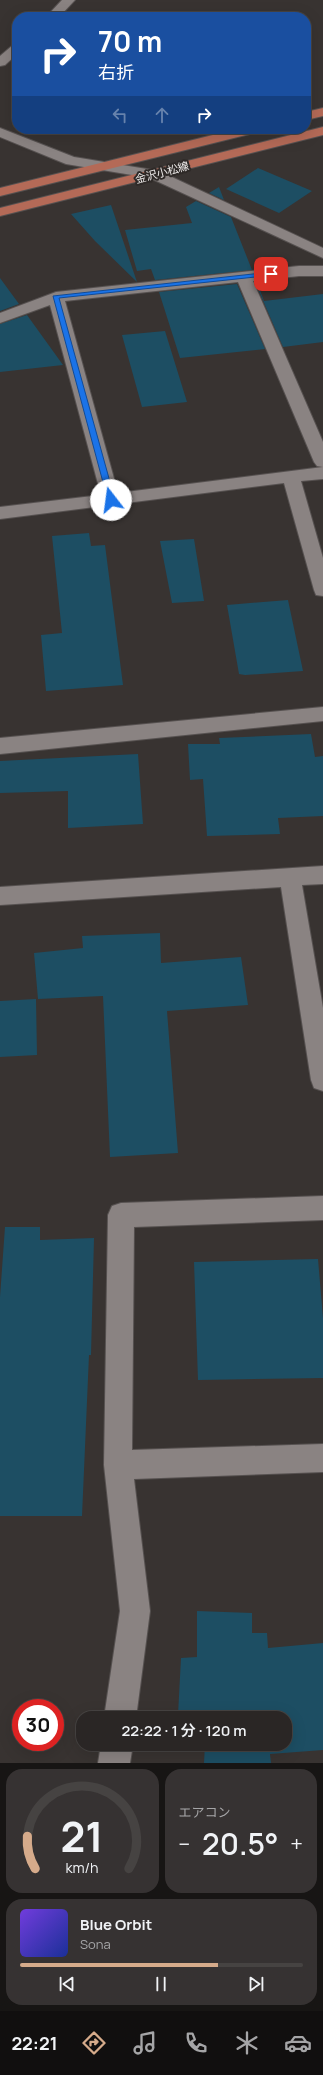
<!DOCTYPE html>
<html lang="ja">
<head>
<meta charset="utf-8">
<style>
  body { margin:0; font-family:Manrope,"Noto Sans JP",sans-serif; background:#363232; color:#f1f3f6; height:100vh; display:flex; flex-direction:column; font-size:15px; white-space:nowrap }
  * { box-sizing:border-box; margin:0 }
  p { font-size:13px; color:#a5a5a7 }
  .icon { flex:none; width:22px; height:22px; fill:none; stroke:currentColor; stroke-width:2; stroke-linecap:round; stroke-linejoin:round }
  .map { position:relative; height:1763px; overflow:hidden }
  .side { display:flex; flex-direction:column; gap:6px; padding:6px; background:#171514; flex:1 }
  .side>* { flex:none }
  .banner { position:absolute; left:12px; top:12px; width:299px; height:122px; border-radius:16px; box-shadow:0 4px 16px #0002,0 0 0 1px #464342; background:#1a4fa0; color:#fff; overflow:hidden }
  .speed { position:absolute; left:12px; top:1699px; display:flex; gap:8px; font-size:20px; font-weight:700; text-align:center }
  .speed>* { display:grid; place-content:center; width:52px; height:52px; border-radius:50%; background:#2a2625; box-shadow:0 4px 16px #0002,0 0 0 1px #464342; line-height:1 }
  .speed .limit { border:6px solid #d22; background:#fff; color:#111 }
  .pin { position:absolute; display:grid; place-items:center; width:34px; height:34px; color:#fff; margin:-17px; border-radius:8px; box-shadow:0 2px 6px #0006 }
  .me { position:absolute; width:44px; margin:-22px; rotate:345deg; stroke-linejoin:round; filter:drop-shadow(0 0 3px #0008) }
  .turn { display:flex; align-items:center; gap:14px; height:84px; padding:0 20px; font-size:18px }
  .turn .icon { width:52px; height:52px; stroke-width:2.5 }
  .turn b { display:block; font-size:28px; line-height:34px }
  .lanes { display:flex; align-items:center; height:38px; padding:0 20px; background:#0003; justify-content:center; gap:20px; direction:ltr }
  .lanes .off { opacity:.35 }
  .big { font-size:30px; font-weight:600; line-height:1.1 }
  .side .tile { flex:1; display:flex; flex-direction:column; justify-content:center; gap:6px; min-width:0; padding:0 14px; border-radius:16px; background:#363232 }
  .side .dial { align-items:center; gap:0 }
  .dial svg { height:104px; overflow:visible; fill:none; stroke:#464342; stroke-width:7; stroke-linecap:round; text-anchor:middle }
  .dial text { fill:#f1f3f6; stroke:none }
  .song { display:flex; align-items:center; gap:12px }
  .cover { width:48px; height:48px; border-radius:6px; background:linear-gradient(135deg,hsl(260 70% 55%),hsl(230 70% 35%)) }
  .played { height:4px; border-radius:2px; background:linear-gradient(90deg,#d6ab8b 70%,#464342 70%) }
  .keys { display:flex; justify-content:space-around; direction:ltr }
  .heat { display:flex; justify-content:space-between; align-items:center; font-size:22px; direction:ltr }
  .side .tiles { flex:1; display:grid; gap:6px; grid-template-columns:1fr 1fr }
  .tile:last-child { grid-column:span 2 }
  .trip { position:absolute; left:76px; top:1711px; width:216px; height:40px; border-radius:16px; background:#2a2625; box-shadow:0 4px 16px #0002,0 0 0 1px #464342; font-weight:600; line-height:40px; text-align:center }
  .tabs { display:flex; height:64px; justify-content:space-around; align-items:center; background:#110f0f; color:#a5a5a7 }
  .tabs .icon { width:28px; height:28px }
  .tabs .on { color:#d6ab8b }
  .tabs b { font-size:18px; color:#f1f3f6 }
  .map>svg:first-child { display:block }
  .building { fill:#1d4e63 }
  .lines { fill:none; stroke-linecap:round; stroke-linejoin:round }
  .street-casing { stroke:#565150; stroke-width:2 }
  .secondary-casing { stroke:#565150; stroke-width:2 }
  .primary-casing { stroke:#565150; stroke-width:2 }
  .street { fill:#8a8382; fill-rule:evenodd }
  .secondary { fill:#8a8382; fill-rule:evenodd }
  .primary { fill:#b46a57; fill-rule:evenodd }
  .route { fill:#1a73e8; stroke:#114b97 }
  .labels { text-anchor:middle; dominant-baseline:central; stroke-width:4; stroke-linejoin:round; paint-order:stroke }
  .far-street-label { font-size:11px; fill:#efeceb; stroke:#2e2927 }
</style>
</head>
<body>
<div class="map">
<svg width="323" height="1763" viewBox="0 0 323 1763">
  <rect width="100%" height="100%" fill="#383331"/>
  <path class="building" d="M258 168 312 191 279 213 226 189Z
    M219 187 224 200 209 193Z
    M196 201 231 217 252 270 155 280 151 269 137 271 125 230 192 223 186 207Z
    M111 205 137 282 95 241 71 214Z
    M0 278 19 304 0 311Z
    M255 282H257L264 301 323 294V342L283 347Z
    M237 284 265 349 180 358 159 292Z
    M27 315 63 365 0 372V324Z
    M165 331 187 402 142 407 122 335Z
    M89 533 91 546 105 545 123 685 46 691 41 635 62 633 52 536Z
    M194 539 204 601 172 603 160 541Z
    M288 600 303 671 245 675 239 674 227 605Z
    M311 734 315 757 323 756V816L278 818 280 834 207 836 203 779 190 780 188 744H220L219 738Z
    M138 754 143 824 68 828V791L0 793V761Z
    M160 933 161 963 241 957 248 1005 167 1011 178 1153 110 1157 103 996 38 999 34 953 83 948 82 936Z
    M36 999 37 1055 0 1057V1001Z
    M5 1227H40V1240L94 1238 91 1355H89L82 1516H0V1297Z
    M318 1259 323 1318V1378L198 1380 194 1262Z
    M197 1611 252 1613V1633H267L268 1648 323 1643V1750L270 1754 271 1763H204L205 1744H285V1718H199L178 1715 181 1658 197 1657Z"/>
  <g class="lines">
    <g class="street-casing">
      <path id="street" d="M62 0H75L59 17H46Z
        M17 44V54L5 65 0 66V56L13 45Z
        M299 266H323V276H299L253 281 323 442V479L301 481 323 558V596L316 595 314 590 284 483 0 519V507L101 495 50 305 0 323V313L56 292ZM238 282 314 462 317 466 323 467 118 493 65 301Z
        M323 707V721L0 754V738Z
        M323 866V884L302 885 323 1008V1091L314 1088 311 1080 281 887 0 905V887Z
        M323 1196V1220L134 1227 132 1450 323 1444V1472L134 1479 150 1611 136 1718H104L120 1611 104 1465 108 1215 112 1206 121 1203Z
        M101 1744H133L130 1763H98Z"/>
    </g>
    <g class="secondary-casing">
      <path id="secondary" d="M0 128 74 157 159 171 323 248V258L150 178 66 164 0 137Z"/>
    </g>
    <g class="primary-casing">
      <path id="primary" d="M323 108V116L306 120V112Z
        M323 127V135L0 216V208Z
        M237 129H260L258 132 0 196V188Z"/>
    </g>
    <use href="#street" class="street"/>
    <use href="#secondary" class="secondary"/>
    <use href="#primary" class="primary"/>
  </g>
  <path class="route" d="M271 272 274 274V275L59 298 115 500 108 501 53 296Z"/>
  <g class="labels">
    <g class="far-street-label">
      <text transform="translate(162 172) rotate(-15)">金沢小松線</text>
    </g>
  </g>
</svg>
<div class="speed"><div class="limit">30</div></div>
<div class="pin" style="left:271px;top:274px;background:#d93025"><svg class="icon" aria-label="arrive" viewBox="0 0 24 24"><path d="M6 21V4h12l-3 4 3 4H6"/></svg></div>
<svg class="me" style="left:111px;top:500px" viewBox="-20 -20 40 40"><circle r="19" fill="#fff"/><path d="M0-13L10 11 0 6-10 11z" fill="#1a73e8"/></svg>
<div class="trip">22:22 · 1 分 · 120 m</div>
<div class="banner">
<div class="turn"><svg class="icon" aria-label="right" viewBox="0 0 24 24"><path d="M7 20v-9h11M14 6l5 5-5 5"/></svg><div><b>70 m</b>右折</div></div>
<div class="lanes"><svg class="icon off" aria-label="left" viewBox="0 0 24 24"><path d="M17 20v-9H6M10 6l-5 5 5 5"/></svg><svg class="icon off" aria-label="ahead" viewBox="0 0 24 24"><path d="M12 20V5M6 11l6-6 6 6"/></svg><svg class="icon" aria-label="right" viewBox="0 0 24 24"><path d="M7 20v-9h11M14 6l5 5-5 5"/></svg></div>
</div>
</div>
<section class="side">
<div class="tiles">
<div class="tile dial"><svg viewBox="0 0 100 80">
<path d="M14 69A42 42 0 1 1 86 69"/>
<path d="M14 69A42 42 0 0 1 8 44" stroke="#d6ab8b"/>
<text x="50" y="56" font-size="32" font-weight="700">21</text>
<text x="50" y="72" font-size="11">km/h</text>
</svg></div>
<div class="tile"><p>エアコン</p>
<div class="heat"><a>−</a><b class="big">20.5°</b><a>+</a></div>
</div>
<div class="tile">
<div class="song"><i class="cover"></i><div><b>Blue Orbit</b><p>Sona</p></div></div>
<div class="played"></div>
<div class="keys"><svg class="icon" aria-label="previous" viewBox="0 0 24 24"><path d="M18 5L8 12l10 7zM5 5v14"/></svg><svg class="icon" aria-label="pause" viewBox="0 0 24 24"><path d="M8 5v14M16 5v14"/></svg><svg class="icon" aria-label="next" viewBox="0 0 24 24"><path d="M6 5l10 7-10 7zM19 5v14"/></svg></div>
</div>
</div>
</section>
<nav class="tabs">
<b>22:21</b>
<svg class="icon on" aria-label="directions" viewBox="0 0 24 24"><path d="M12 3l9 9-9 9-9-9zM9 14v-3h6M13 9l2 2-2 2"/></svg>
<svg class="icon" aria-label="music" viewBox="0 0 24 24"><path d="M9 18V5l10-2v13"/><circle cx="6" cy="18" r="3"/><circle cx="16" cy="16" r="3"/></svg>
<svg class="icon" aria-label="phone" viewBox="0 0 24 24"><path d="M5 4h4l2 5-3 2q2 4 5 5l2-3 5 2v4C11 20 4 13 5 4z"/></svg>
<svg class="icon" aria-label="climate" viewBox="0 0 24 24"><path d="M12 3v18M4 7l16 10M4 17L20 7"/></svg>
<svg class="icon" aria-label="car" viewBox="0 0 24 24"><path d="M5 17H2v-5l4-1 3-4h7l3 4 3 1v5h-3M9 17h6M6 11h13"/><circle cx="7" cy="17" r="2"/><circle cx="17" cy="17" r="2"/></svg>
</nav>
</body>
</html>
